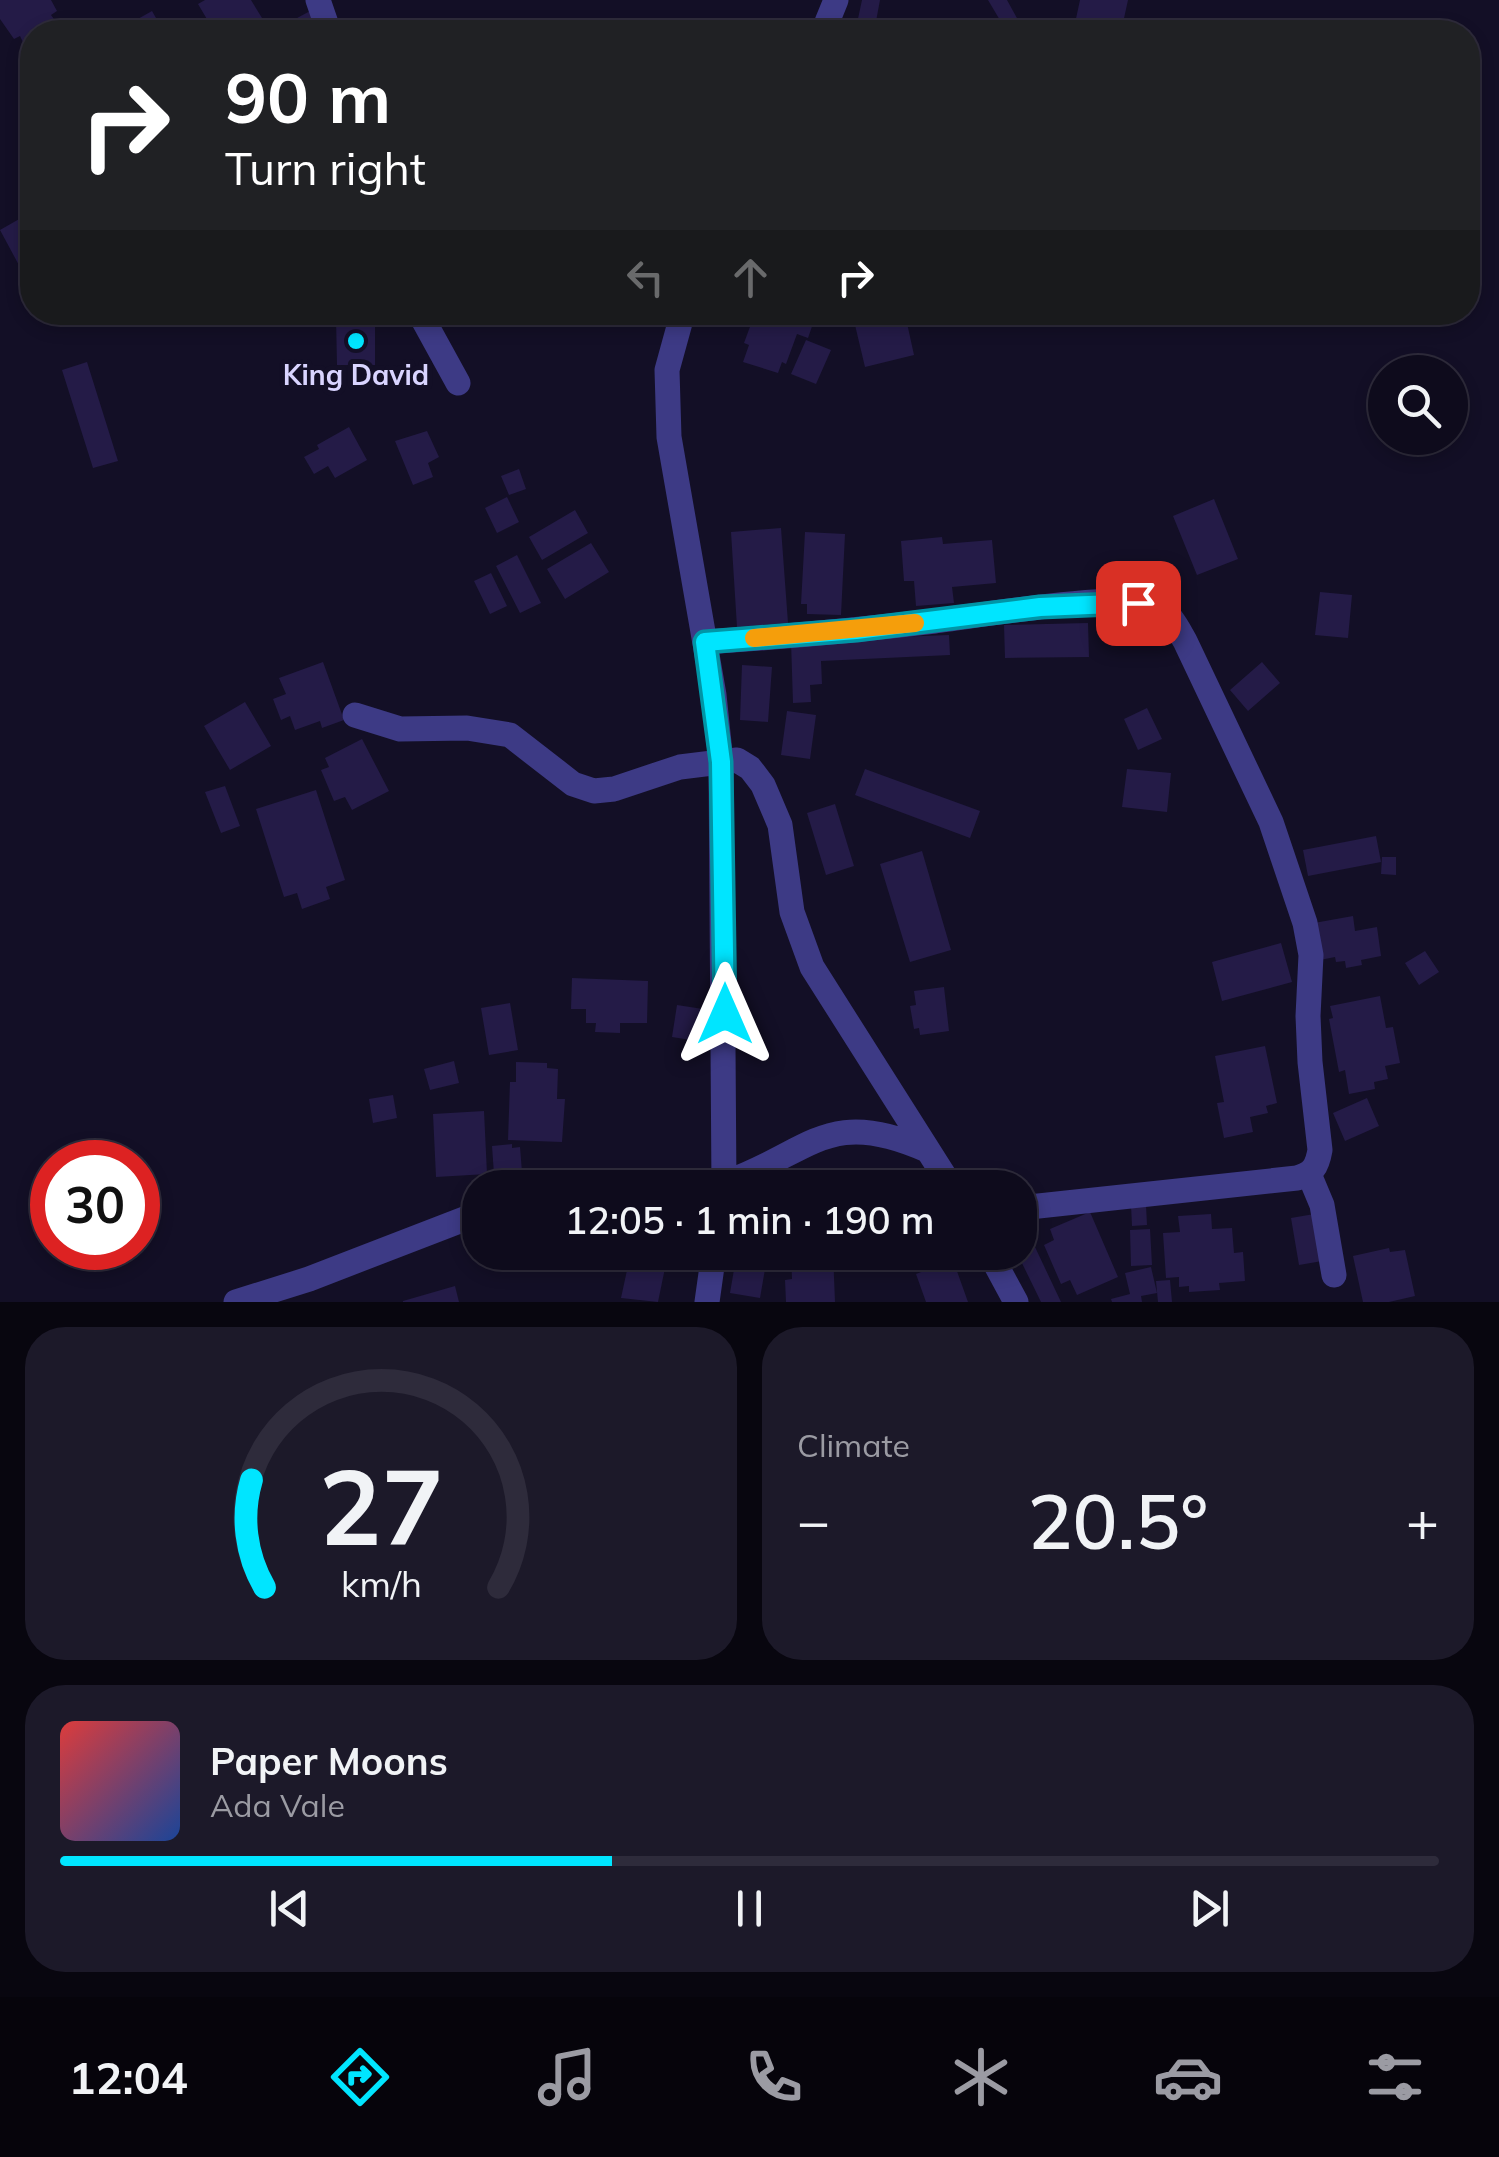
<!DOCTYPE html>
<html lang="en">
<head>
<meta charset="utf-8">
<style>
  body { margin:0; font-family:Mulish,sans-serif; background:#1c1929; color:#f1f3f6; height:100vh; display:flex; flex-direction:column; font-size:38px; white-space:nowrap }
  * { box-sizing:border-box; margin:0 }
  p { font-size:32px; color:#9b9ba3 }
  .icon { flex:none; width:55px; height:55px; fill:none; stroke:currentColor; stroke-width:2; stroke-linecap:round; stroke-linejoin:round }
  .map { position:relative; height:1302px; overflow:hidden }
  .details { display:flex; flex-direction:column; gap:25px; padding:25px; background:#08060f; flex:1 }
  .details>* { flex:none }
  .banner { position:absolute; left:20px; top:20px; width:1460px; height:305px; border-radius:40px; box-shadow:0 5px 15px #0003,0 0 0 2px #2e2b3b; background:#202124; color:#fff; overflow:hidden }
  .controls { position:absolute; left:1368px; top:355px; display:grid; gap:20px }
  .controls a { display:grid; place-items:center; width:100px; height:100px; border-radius:50%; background:#0e0b1c; box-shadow:0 5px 15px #0003,0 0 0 2px #2e2b3b; font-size:50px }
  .speed { position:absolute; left:30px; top:1140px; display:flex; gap:20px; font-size:50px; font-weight:700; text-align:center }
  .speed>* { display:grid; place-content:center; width:130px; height:130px; border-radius:50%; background:#0e0b1c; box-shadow:0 5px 15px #0003,0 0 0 2px #2e2b3b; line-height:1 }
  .speed .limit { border:15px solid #d22; background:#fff; color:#111 }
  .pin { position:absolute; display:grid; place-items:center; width:85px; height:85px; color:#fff; margin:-42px; border-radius:20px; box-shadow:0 5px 15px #0006 }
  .me { position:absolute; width:110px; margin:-55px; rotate:0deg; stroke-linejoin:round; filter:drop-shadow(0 0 8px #0008) }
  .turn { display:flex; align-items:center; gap:35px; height:210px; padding:0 40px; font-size:45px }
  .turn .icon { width:130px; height:130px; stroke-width:2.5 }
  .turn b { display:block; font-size:70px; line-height:85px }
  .lanes { display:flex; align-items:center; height:95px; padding:0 40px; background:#0003; justify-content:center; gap:50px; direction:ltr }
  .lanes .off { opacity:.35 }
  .big { font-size:75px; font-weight:600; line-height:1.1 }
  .details .widget { flex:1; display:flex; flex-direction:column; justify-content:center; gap:15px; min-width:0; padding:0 35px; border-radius:40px; background:#1c1929 }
  .details .dial { align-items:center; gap:0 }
  .dial svg { height:260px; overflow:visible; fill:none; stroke:#2e2b3b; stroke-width:7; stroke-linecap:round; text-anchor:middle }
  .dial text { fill:#f1f3f6; stroke:none }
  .song { display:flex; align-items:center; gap:30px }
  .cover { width:120px; height:120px; border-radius:15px; background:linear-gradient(135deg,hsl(0 70% 55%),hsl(220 70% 35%)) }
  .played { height:10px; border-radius:5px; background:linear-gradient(90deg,#00e5ff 40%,#2e2b3b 40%) }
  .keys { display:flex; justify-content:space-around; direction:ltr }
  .heat { display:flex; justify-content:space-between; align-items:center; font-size:55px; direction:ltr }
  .details .tiles { flex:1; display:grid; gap:25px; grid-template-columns:1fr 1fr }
  .widget:last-child { grid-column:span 2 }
  .trip { position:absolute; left:462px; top:1170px; width:575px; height:100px; border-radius:40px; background:#0e0b1c; box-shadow:0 5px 15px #0003,0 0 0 2px #2e2b3b; font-weight:600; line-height:100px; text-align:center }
  .dock { display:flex; height:160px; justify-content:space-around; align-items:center; background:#06040b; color:#9b9ba3 }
  .dock .icon { width:70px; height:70px }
  .dock .selected { color:#00e5ff }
  .dock b { font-size:45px; color:#f1f3f6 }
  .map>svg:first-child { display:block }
  .building { fill:#241b47 }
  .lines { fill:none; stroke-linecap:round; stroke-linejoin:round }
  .minor { stroke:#3d3a85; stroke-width:25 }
  .route-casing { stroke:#0095a6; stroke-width:25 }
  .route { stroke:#00e5ff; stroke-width:18 }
  .slow { stroke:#f59e0b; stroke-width:18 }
  .poi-dot { fill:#00e5ff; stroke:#130f26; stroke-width:4 }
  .labels { text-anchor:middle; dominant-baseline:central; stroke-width:10; stroke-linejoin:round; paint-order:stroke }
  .poi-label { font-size:28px; font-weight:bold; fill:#d9d4ff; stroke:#130f26 }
</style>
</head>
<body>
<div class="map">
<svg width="1499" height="1302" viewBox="0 0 1499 1302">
  <rect width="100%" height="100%" fill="#130f26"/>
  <path class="building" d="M0 0H51L57 11 51 15 56 22 32 32V36L23 42 20 36 14 39 0 19Z
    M205 0H251L270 31 230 32 227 28 221 32 216 23 211 26 198 4Z
    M862 0H880L874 32 856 28Z
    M988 0H1007L1023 29 1007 32Z
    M1080 0H1128L1121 32 1074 28Z
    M312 10 325 32H271Z
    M152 11 164 32H134L129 24Z
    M28 214 32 223V263L21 269 0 230Z
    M747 312H817L808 338 797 334 786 364 782 362 778 373 743 362 749 345 744 343 751 324 744 322Z
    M905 314 914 355 865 367 855 325Z
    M336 317H375V365H337Z
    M806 340 831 350 816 384 791 374Z
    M87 362 118 461 93 468 62 370Z
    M349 427 367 460 335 478 328 466 314 474 304 457 319 449 317 445Z
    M427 431 439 457 428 463 433 477 413 485 395 441Z
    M519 469 526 489 509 495 501 476Z
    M507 497 519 522 497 533 485 508Z
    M1214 499 1238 559 1197 575 1173 516Z
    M575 510 588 533 542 560 529 537Z
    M781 528 788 623 737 627 731 532Z
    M805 532 845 534 841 615 807 614V604H801Z
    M942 537 943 544 992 540 996 583 952 587 954 603 916 606 914 581H904L901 541Z
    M591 543 609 572 565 599 547 569Z
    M517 555 541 603 520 613 496 566Z
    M491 573 507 606 490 614 474 581Z
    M1320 592 1352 595 1348 638 1315 635Z
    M1088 623 1089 657 1005 658 1004 625Z
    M949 635 950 655 821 661 822 684 810 685 811 702 793 703 791 641Z
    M323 662 344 720 322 728 320 721 295 730 290 716 281 720 273 699 286 694 279 678Z
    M1262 662 1280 683 1248 711 1230 690Z
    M742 665 772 667 768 722 740 720Z
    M245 702 271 746 230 770 204 726Z
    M1147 708 1162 739 1138 750 1124 719Z
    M787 711 816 715 810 759 781 755Z
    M362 739 389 791 352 810 345 797 334 801 321 770 329 767 325 758Z
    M865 769 980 811 970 838 855 795Z
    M1127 769 1171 773 1167 812 1122 807Z
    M225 786 240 826 221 833 205 792Z
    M316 790 345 880 326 887 330 899 302 909 297 893 284 897 256 809Z
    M835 804 854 866 826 875 807 813Z
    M1376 836 1381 862 1308 876 1303 850Z
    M922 851 951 950 910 962 880 864Z
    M1382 857H1396V875L1381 874Z
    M1353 916 1355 931 1377 927 1381 956 1361 960 1362 965 1346 968 1345 961 1336 962 1335 957 1320 960 1314 923Z
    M1281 943 1292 982 1222 1001 1212 962Z
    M1425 951 1439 972 1419 985 1405 963Z
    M572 978 648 981 647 1023H620V1033L595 1032 596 1023H586V1009H571Z
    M944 987 949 1031 920 1035 919 1028 914 1029 910 1006 916 1005 914 991Z
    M1380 996 1386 1028 1393 1027 1400 1063 1385 1066 1388 1079 1374 1082 1375 1089 1349 1094 1345 1070 1339 1072 1329 1019 1333 1018 1330 1006Z
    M510 1003 518 1050 489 1055 481 1008Z
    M677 1005 703 1009 697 1041 672 1037Z
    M1265 1046 1277 1103 1266 1106 1268 1113 1250 1117 1253 1132 1224 1138 1217 1103 1224 1102 1215 1056Z
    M454 1061 459 1083 430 1090 424 1069Z
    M516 1062 547 1063V1068L558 1069 557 1099H565L562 1142 508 1140 510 1082H516Z
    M393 1095 397 1118 373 1123 369 1099Z
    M1367 1098 1379 1126 1345 1141 1333 1113Z
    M484 1111 487 1174 436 1177 433 1114Z
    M512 1144V1148L520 1147 522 1172 514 1173 515 1188H495L492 1146Z
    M1131 1205H1146L1147 1225 1132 1226Z
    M1090 1212 1118 1277 1077 1295 1070 1280 1061 1284 1044 1245 1054 1240 1050 1229Z
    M1320 1213 1328 1260 1299 1265 1291 1218Z
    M1211 1214 1212 1229 1232 1228 1234 1253 1243 1252 1245 1281 1219 1283 1220 1290 1189 1292V1286L1179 1287V1277L1166 1278 1163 1233 1180 1232 1178 1216Z
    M1150 1229 1152 1265 1131 1266 1130 1230Z
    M1035 1247 1061 1302H1041L1018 1255Z
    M1389 1248 1390 1252 1405 1250 1415 1296 1389 1302H1363L1353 1256Z
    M737 1252H768L760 1298 730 1293Z
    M791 1252H833L835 1302H786L785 1280 792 1279Z
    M953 1260 968 1302H926L916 1274Z
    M629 1261 665 1268 658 1302 621 1298Z
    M1151 1267 1157 1293 1141 1296 1142 1302H1112L1111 1299 1130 1294 1125 1273Z
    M1170 1280 1172 1302H1158L1156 1281Z
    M455 1286 459 1302H403V1301Z"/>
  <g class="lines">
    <path class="minor" d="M318 0 329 32
      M823 32 836 0
      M419 312 458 383
      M683 312 667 370 669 437 714 695 721 762 724 1188
      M705 642C782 637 859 630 935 621 977 616 1123 591 1156 606 1170 612 1178 629 1185 641L1271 822 1305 923 1311 955 1308 1016 1310 1062 1320 1150C1317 1167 1313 1173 1297 1178L1020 1208
      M355 715 400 729 467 728 510 735 573 784 594 791 614 789 680 767 737 760 750 768 763 785 780 825 792 912 812 967 952 1188
      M1309 1174 1322 1205 1334 1275
      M672 1188C689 1186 710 1188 727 1182 811 1152 828 1106 927 1150
      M989 1252 1016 1302
      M236 1302 309 1279 480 1213
      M707 1302 714 1252"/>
  </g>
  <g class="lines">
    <g class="route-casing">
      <path id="route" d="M725 1014 721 762 705 642 856 630 1040 607 1138 603"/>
    </g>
    <use href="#route" class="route"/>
    <path class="slow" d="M754 638 915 623"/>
  </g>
  <circle class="poi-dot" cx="356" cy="341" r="10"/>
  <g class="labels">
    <g class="poi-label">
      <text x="356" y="374">King David</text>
    </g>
  </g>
</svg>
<div class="controls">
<a><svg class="icon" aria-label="search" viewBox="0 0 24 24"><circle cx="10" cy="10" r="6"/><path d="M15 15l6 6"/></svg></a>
</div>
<div class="speed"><div class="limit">30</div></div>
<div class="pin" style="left:1138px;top:603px;background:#d93025"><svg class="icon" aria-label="arrive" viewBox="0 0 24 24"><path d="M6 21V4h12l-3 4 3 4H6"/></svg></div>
<svg class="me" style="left:725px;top:1014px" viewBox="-20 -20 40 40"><path d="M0-17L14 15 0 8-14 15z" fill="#00e5ff" stroke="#fff" stroke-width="4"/></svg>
<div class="trip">12:05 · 1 min · 190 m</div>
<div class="banner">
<div class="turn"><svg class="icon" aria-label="right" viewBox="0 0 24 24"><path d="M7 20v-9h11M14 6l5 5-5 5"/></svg><div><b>90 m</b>Turn right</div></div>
<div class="lanes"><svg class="icon off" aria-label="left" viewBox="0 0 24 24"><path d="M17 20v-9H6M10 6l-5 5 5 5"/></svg><svg class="icon off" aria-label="ahead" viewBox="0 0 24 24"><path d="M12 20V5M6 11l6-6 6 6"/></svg><svg class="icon" aria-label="right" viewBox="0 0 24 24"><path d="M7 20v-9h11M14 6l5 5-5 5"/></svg></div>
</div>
</div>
<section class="details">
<div class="tiles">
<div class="widget dial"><svg viewBox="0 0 100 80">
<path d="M14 69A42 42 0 1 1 86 69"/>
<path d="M14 69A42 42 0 0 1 10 36" stroke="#00e5ff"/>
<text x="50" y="56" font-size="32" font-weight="700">27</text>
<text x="50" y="72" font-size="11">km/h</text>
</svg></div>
<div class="widget"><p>Climate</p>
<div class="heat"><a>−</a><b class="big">20.5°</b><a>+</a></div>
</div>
<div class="widget">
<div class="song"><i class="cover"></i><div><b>Paper Moons</b><p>Ada Vale</p></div></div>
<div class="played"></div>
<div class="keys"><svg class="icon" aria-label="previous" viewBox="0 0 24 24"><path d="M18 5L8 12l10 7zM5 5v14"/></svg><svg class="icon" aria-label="pause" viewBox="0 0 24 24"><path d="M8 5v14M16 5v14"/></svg><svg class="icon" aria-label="next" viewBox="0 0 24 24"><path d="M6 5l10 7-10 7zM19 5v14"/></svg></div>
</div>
</div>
</section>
<nav class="dock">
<b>12:04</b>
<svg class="icon selected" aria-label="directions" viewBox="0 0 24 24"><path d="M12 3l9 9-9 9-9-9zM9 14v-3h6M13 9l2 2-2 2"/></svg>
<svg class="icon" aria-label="music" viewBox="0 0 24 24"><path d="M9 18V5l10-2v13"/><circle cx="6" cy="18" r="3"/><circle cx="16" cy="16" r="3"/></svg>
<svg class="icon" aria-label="phone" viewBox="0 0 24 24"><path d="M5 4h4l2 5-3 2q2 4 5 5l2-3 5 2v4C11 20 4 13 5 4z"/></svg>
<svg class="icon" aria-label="climate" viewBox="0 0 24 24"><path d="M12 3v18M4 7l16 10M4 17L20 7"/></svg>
<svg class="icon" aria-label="car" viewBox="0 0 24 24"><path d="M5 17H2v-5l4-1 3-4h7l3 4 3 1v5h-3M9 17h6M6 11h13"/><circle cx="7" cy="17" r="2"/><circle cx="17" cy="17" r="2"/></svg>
<svg class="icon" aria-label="filters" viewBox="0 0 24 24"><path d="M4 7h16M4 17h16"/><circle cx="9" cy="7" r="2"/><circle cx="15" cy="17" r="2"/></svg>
</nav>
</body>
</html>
